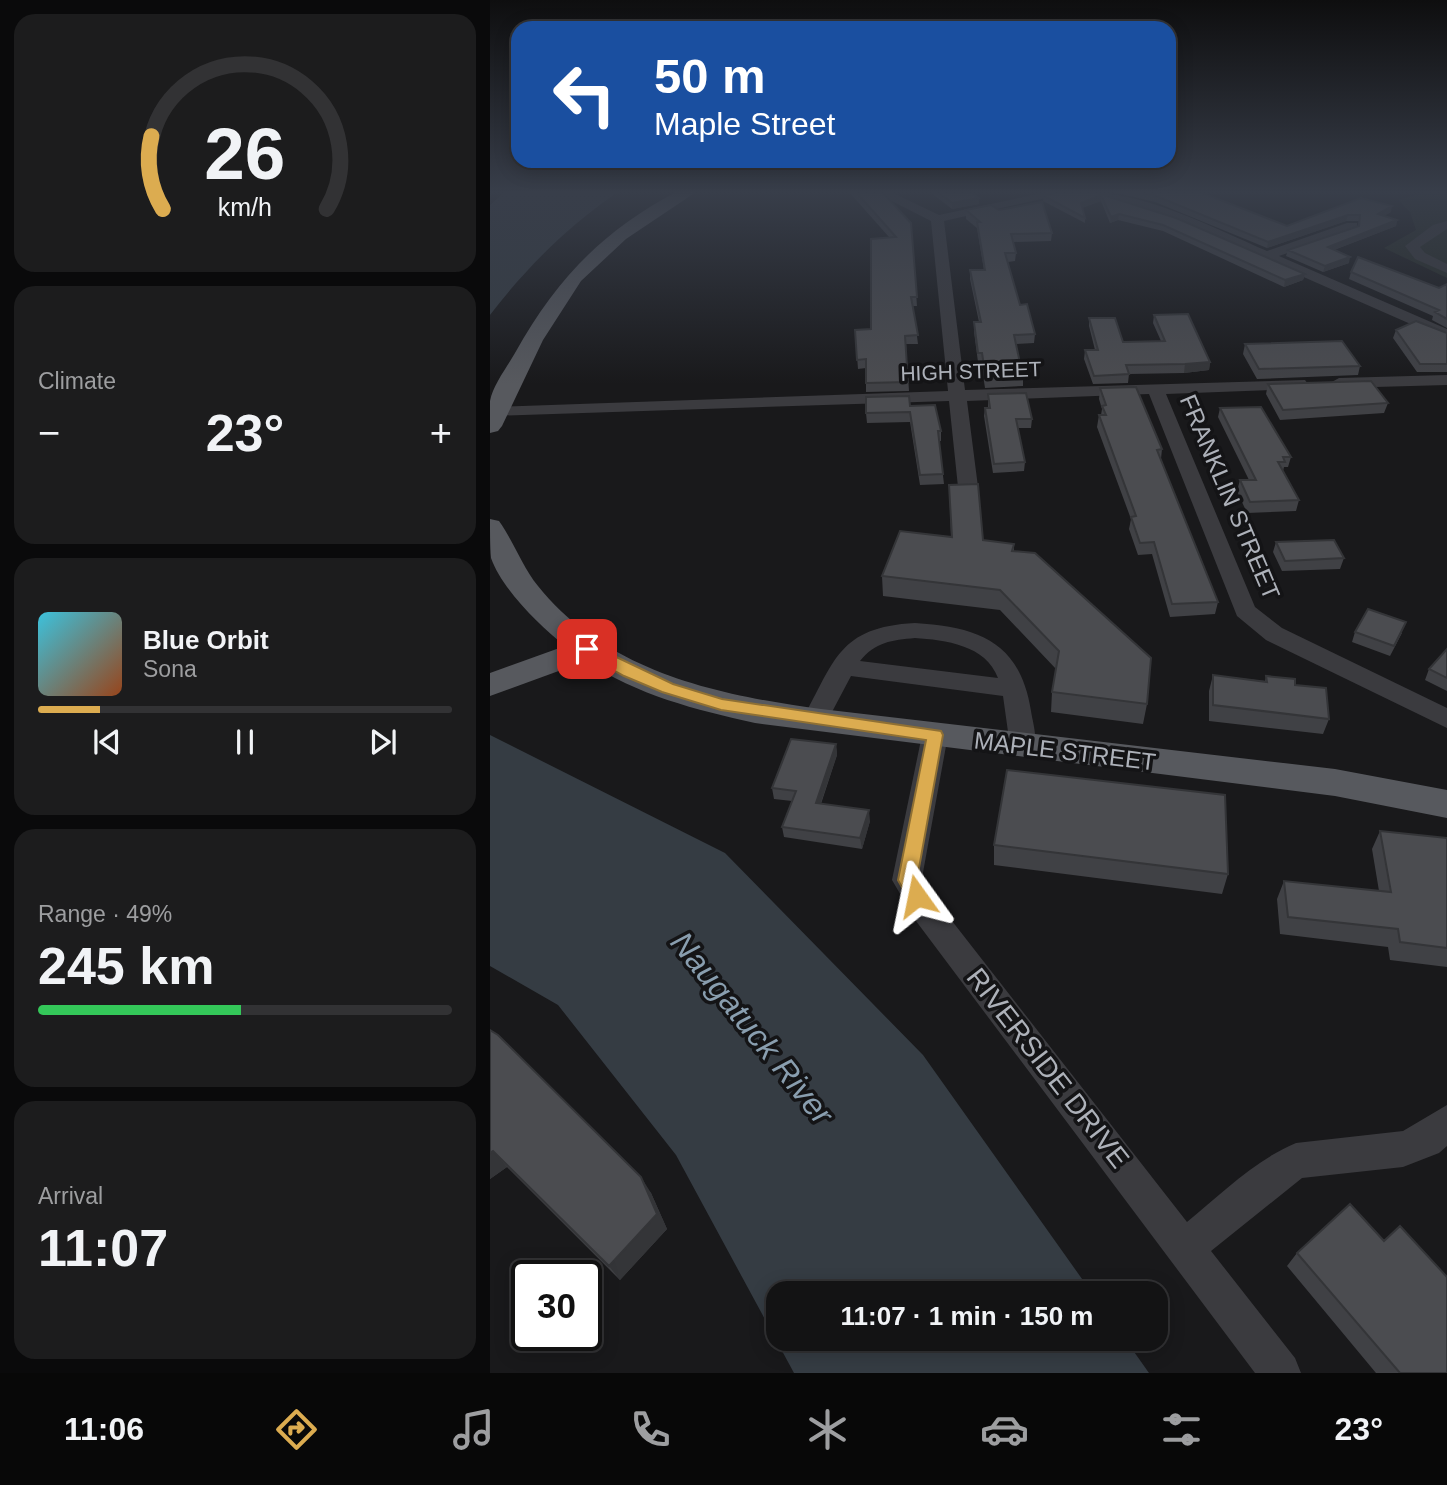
<!DOCTYPE html>
<html lang="en">
<head>
<meta charset="utf-8">
<style>
  body { margin:0; font-family:Helvetica,sans-serif; background:#1c1c1d; color:#f1f3f6; height:100vh; display:flex; flex-direction:column; font-size:26px; white-space:nowrap }
  * { box-sizing:border-box; margin:0 }
  p { font-size:23px; color:#9d9ea0 }
  .icon { flex:none; width:38px; height:38px; fill:none; stroke:currentColor; stroke-width:2; stroke-linecap:round; stroke-linejoin:round }
  .map { position:relative; flex:1; overflow:hidden }
  .sheet { display:flex; flex-direction:column; gap:14px; padding:14px; background:#0a0a0b; width:490px }
  .sheet>* { flex:none }
  .banner { position:absolute; left:21px; top:21px; width:665px; height:147px; border-radius:21px; box-shadow:0 4px 18px #0003,0 0 0 2px #323234; background:#1a4fa0; color:#fff; overflow:hidden }
  .speed { position:absolute; left:21px; top:1260px; display:flex; gap:14px; font-size:35px; font-weight:700; text-align:center }
  .speed>* { display:grid; place-content:center; width:91px; height:91px; border-radius:50%; background:#131314; box-shadow:0 4px 18px #0003,0 0 0 2px #323234; line-height:1 }
  .speed .limit { border:4px solid #111; border-radius:10px; background:#fff; color:#111 }
  .pin { position:absolute; display:grid; place-items:center; width:60px; height:60px; color:#fff; margin:-30px; border-radius:14px; box-shadow:0 4px 10px #0006 }
  .me { position:absolute; width:77px; margin:-38px; rotate:348deg; stroke-linejoin:round; filter:drop-shadow(0 0 5px #0008) }
  .turn { display:flex; align-items:center; gap:24px; height:147px; padding:0 28px; font-size:32px }
  .turn .icon { width:91px; height:91px; stroke-width:2.5 }
  .turn b { display:block; font-size:49px; line-height:60px }
  .big { font-size:52px; font-weight:800; line-height:1.1 }
  .sheet .tile { flex:1; display:flex; flex-direction:column; justify-content:center; gap:10px; min-width:0; padding:0 24px; border-radius:21px; background:#1c1c1d }
  .sheet .dial { align-items:center; gap:0 }
  .dial svg { height:182px; overflow:visible; fill:none; stroke:#323234; stroke-width:7; stroke-linecap:round; text-anchor:middle }
  .dial text { fill:#f1f3f6; stroke:none }
  .song { display:flex; align-items:center; gap:21px }
  .cover { width:84px; height:84px; border-radius:10px; background:linear-gradient(135deg,hsl(190 70% 55%),hsl(20 70% 35%)) }
  .played { height:7px; border-radius:4px; background:linear-gradient(90deg,#dcac50 15%,#323234 15%) }
  .keys { display:flex; justify-content:space-around; direction:ltr }
  .heat { display:flex; justify-content:space-between; align-items:center; font-size:38px; direction:ltr }
  .charge { height:10px; border-radius:5px; background:linear-gradient(90deg,#34c759 49%,#323234 0) }
  .trip { position:absolute; left:276px; top:1281px; width:402px; height:70px; border-radius:21px; background:#131314; box-shadow:0 4px 18px #0003,0 0 0 2px #323234; font-weight:800; line-height:70px; text-align:center }
  .dock { display:flex; height:112px; justify-content:space-around; align-items:center; background:#080808; color:#9d9ea0 }
  .dock .icon { width:49px; height:49px }
  .dock .current { color:#dcac50 }
  .dock b { font-size:32px; color:#f1f3f6 }
  main { display:flex; flex:1; min-height:0 }
  .map>svg:first-child { display:block }
  .green { fill:#262c26 }
  .water { fill:#353c43 }
  .lines { fill:none; stroke-linecap:round; stroke-linejoin:round }
  .minor { fill:#3b3b3f; fill-rule:evenodd }
  .major { fill:#57595e; fill-rule:evenodd }
  .wall { fill:#404145 }
  .shaded-wall { fill:#343538 }
  .building { fill:#4b4c50; stroke:#343538; stroke-width:2 }
  .route { fill:#dcac50; stroke:#8f7034; stroke-width:2 }
  .labels { text-anchor:middle; dominant-baseline:central; stroke-width:7; stroke-linejoin:round; paint-order:stroke }
  .far-street-label { font-size:21px; fill:#adb1b9; stroke:#141416 }
  .street-label { font-size:24px; fill:#adb1b9; stroke:#141416 }
  .near-street-label { font-size:28px; fill:#adb1b9; stroke:#141416 }
  .near-water-label { font-size:32px; font-style:italic; fill:#899eaf; stroke:#141416 }
</style>
</head>
<body>
<main>
<section class="sheet">
<div class="tile dial"><svg viewBox="0 0 100 80">
<path d="M14 69A42 42 0 1 1 86 69"/>
<path d="M14 69A42 42 0 0 1 9 37" stroke="#dcac50"/>
<text x="50" y="56" font-size="32" font-weight="700">26</text>
<text x="50" y="72" font-size="11">km/h</text>
</svg></div>
<div class="tile"><p>Climate</p>
<div class="heat"><a>−</a><b class="big">23°</b><a>+</a></div>
</div>
<div class="tile">
<div class="song"><i class="cover"></i><div><b>Blue Orbit</b><p>Sona</p></div></div>
<div class="played"></div>
<div class="keys"><svg class="icon" aria-label="previous" viewBox="0 0 24 24"><path d="M18 5L8 12l10 7zM5 5v14"/></svg><svg class="icon" aria-label="pause" viewBox="0 0 24 24"><path d="M8 5v14M16 5v14"/></svg><svg class="icon" aria-label="next" viewBox="0 0 24 24"><path d="M6 5l10 7-10 7zM19 5v14"/></svg></div>
</div>
<div class="tile"><p>Range · 49%</p><b class="big">245 km</b><div class="charge"></div></div>
<div class="tile"><p>Arrival</p><b class="big">11:07</b></div>
</section>
<div class="map">
<svg width="957" height="1373" viewBox="0 0 957 1373">
  <rect width="100%" height="100%" fill="#19191b"/>
  <path class="green" d="M936 192H957V278L894 248 926 230 920 212 908 200Z"/>
  <path class="water" d="M15 192H128C78 226 36 268 0 315V205Z
    M0 735 235 853 433 1055 602 1293H289V1339H635L659 1373H304L186 1155 68 1005 0 966Z"/>
  <g class="lines">
    <path class="minor" d="M384 192H401L449 215 557 192H582L454 221 475 390 815 380 818 384 809 389 676 394 765 607 792 628 957 708V728L776 640 747 616 659 394 477 401 488 487 478 493 468 487 459 401 0 416V408L6 407 458 391 441 221Z
      M594 192C655 192 722 227 777 251L857 223H867V229L789 256 957 329V340L686 221Z
      M957 221V229L930 247 935 253 957 264V273L925 259 915 246 943 225Z
      M957 375V385L849 388 840 383 849 378Z
      M425 623C489 627 530 642 541 711 543 724 549 741 542 753L533 756 524 753 520 746 513 696 361 676 334 727 325 729 316 727 312 720C345 661 348 627 425 623ZM425 638C455 640 496 645 508 678L370 661C385 642 402 640 425 638Z
      M445 725 454 728 458 735 432 878 448 903 697 1222C731 1194 765 1160 806 1143L913 1131 957 1105V1146L949 1153 913 1167 812 1178 721 1251 805 1358 811 1373H765L426 921 402 880 432 735 436 728Z"/>
    <path class="major" d="M186 192H206L136 239 91 281 53 340 12 426 8 431 0 433C0 423 0 411 0 401 3 385 17 367 25 353 66 280 111 232 186 192Z
      M0 519 9 521C24 542 32 566 48 586 117 672 227 695 331 709L845 769 957 790V818L845 796 265 723C206 710 147 695 96 661L0 696V673L75 646C49 625 12 589 1 558 0 547 0 530 0 519Z"/>
  </g>
  <path class="wall" d="M359 192H392L421 223 427 306H423L428 344H416L419 391 376 392V368L368 369 365 330 381 329 399 237Z
    M440 192H481L489 204 462 209Z
    M604 192 815 274 813 280 794 287 673 231 628 220 620 223 611 201 592 208 595 218V223L553 201 554 196Z
    M623 192H710L797 226 871 198 901 212 893 216 907 220 906 226 844 250 859 263 833 272 796 256 798 250 868 226 869 221H856L777 248 665 202Z
    M476 210H509L562 233 561 241 523 242 526 253 525 261 518 262 530 305 545 334 544 343 526 344 533 377V386L495 388 491 362H488L484 332V322H489L480 279V270H494L487 228 476 219Z
    M861 272 949 288 957 284V328L942 320 943 316 859 279Z
    M664 315 720 362 719 370 694 373 639 374 638 383 603 384 594 359 595 350H605L599 326V318L633 342 671 341 663 323Z
    M906 330 957 333V372H927L903 338Z
    M755 344 870 366 868 375 767 379 753 354Z
    M778 384 898 403 894 413 790 420 776 394Z
    M610 388 672 449 671 459 728 602 725 614 680 617 662 554 648 555 639 529 641 519 607 427 609 415H611L612 409 609 399Z
    M498 394 542 419 541 428H528L535 462 534 471 503 473 494 416 495 408H498Z
    M420 406 451 431V441H449L454 484 430 485 420 422 377 423 376 413Z
    M730 408 801 457 798 467H794L793 471 809 500 806 511 757 513 747 491 750 480H759L728 417Z
    M459 485 493 540 524 544V551L657 704 653 724 561 712 562 692 566 669 510 610 393 596 392 576 461 537Z
    M786 542 854 558 850 569 792 571 783 552Z
    M865 632 912 633 900 656 862 642Z
    M957 649V691L935 680 939 669Z
    M723 675 775 681 776 676 805 685 839 719 833 734 719 721V691Z
    M346 744 347 755 331 804 380 821 372 849 294 837 292 827 302 801 284 799 282 788Z
    M890 831 957 838V967L900 960 898 947 790 934 787 899 794 881 889 891 882 849Z
    M504 845 738 874 732 894 504 865Z
    M0 1030 161 1193 177 1229 130 1280 17 1167 0 1179Z
    M807 1253 957 1373H886L797 1266Z"/>
  <path class="shaded-wall" d="M611 195V201L591 208V203Z
    M489 198V204L462 209V203Z
    M902 206 901 212 887 220 888 214Z
    M629 214 628 220 620 223 621 217Z
    M858 215 856 221 777 248 778 242Z
    M907 220 906 226 836 253 838 247Z
    M860 257 859 263 833 272 835 266Z
    M815 274 813 280 794 287 795 280Z
    M720 362 719 370 694 373 695 364Z
    M346 744 347 755 327 814 326 803Z
    M379 810 380 821 372 849 370 838Z
    M3 1151 17 1167 0 1179V1153Z
    M151 1177 161 1193 177 1229 130 1280 119 1266Z"/>
  <path class="building" d="M366 192H392L421 223 427 297H421L428 335 415 336 418 382 376 383V359L367 360 365 330 381 329V239L406 237Z
    M448 192H481L489 198 462 203Z
    M569 192H604L686 218 815 274 795 280 673 225 629 214 621 217 611 195 591 203 595 218 554 196Z
    M648 192H710L797 226 871 198 902 206 888 214 907 220 838 247 860 257 835 266 798 250 869 226 870 215H858L778 242 666 196Z
    M552 202 562 233 521 234 526 253H515L530 305 537 304 545 334 524 335 533 377 496 378 492 353H488L484 322H491L480 270H495L487 222H490L476 210 501 205 509 210Z
    M868 257 949 288 957 284V319L945 312 949 310 861 272Z
    M698 314 720 362 695 364 636 365 639 374 604 376 595 350H608L599 318H625L633 342 675 341 664 315Z
    M926 321 957 333V364H930L906 330Z
    M852 341 870 366 769 369 755 344Z
    M881 381 898 403 793 410 778 384Z
    M646 387 672 449 667 450 728 602 682 604 664 542 650 543 641 517 646 516 609 415H616L612 406 616 405 610 388Z
    M536 393 542 419H526L535 462 504 464 495 408H500L498 394Z
    M419 396 420 406 445 405 451 431H448L453 474 430 475 420 412 376 413V397Z
    M771 407 801 457H793L795 462H788L809 500 760 502 750 480H766L730 408Z
    M488 484 493 540 524 544 522 551 545 553 661 658 657 704 562 692 569 651 510 590 392 576 410 531 462 537 459 485Z
    M844 540 854 558 795 561 786 542Z
    M878 609 916 622 904 646 865 632Z
    M957 649V678L939 669Z
    M723 675 777 682 776 676 805 679V685L836 688 839 719 723 705Z
    M301 739 346 744 326 803 379 810 370 838 292 827 306 791 282 788Z
    M517 770 735 795 738 874 504 845Z
    M890 831 957 838V948L910 942 908 929 798 917 794 881 901 892Z
    M0 1030 8 1035 151 1177 167 1214 119 1266 3 1151 0 1153Z
    M860 1204 894 1241 910 1226 957 1277V1373H910L807 1253Z"/>
  <linearGradient id="sky" x2="0" y2="1"><stop stop-color="#0e0e0f"/><stop offset="0.5" stop-color="#383e4a"/><stop offset="1" stop-color="#383e4a" stop-opacity="0"/></linearGradient>
  <rect width="957" height="384" fill="url(#sky)"/>
  <path class="route" d="M97 643 183 684 232 699 451 731 453 735 427 879 437 896 434 902 427 904 420 902 408 880 436 740 231 710 172 692 134 676 91 652 89 649 91 645Z"/>
  <g class="labels">
    <g class="far-street-label">
      <text transform="translate(481 371) rotate(-2)">HIGH STREET</text>
    </g>
    <g class="street-label">
      <text transform="translate(740 497) rotate(67)">FRANKLIN STREET</text>
      <text transform="translate(575 751) rotate(7)">MAPLE STREET</text>
    </g>
    <g class="near-street-label">
      <text transform="translate(558 1068) rotate(52)">RIVERSIDE DRIVE</text>
    </g>
    <g class="near-water-label">
      <text transform="translate(262 1028) rotate(51)">Naugatuck River</text>
    </g>
  </g>
</svg>
<div class="speed"><div class="limit">30</div></div>
<div class="pin" style="left:97px;top:649px;background:#d93025"><svg class="icon" aria-label="arrive" viewBox="0 0 24 24"><path d="M6 21V4h12l-3 4 3 4H6"/></svg></div>
<svg class="me" style="left:427px;top:896px" viewBox="-20 -20 40 40"><path d="M0-17L14 15 0 8-14 15z" fill="#dcac50" stroke="#fff" stroke-width="4"/></svg>
<div class="trip">11:07 · 1 min · 150 m</div>
<div class="banner">
<div class="turn"><svg class="icon" aria-label="left" viewBox="0 0 24 24"><path d="M17 20v-9H6M10 6l-5 5 5 5"/></svg><div><b>50 m</b>Maple Street</div></div>
</div>
</div>
</main>
<nav class="dock">
<b>11:06</b>
<svg class="icon current" aria-label="directions" viewBox="0 0 24 24"><path d="M12 3l9 9-9 9-9-9zM9 14v-3h6M13 9l2 2-2 2"/></svg>
<svg class="icon" aria-label="music" viewBox="0 0 24 24"><path d="M9 18V5l10-2v13"/><circle cx="6" cy="18" r="3"/><circle cx="16" cy="16" r="3"/></svg>
<svg class="icon" aria-label="phone" viewBox="0 0 24 24"><path d="M5 4h4l2 5-3 2q2 4 5 5l2-3 5 2v4C11 20 4 13 5 4z"/></svg>
<svg class="icon" aria-label="climate" viewBox="0 0 24 24"><path d="M12 3v18M4 7l16 10M4 17L20 7"/></svg>
<svg class="icon" aria-label="car" viewBox="0 0 24 24"><path d="M5 17H2v-5l4-1 3-4h7l3 4 3 1v5h-3M9 17h6M6 11h13"/><circle cx="7" cy="17" r="2"/><circle cx="17" cy="17" r="2"/></svg>
<svg class="icon" aria-label="filters" viewBox="0 0 24 24"><path d="M4 7h16M4 17h16"/><circle cx="9" cy="7" r="2"/><circle cx="15" cy="17" r="2"/></svg>
<b>23°</b>
</nav>
</body>
</html>
